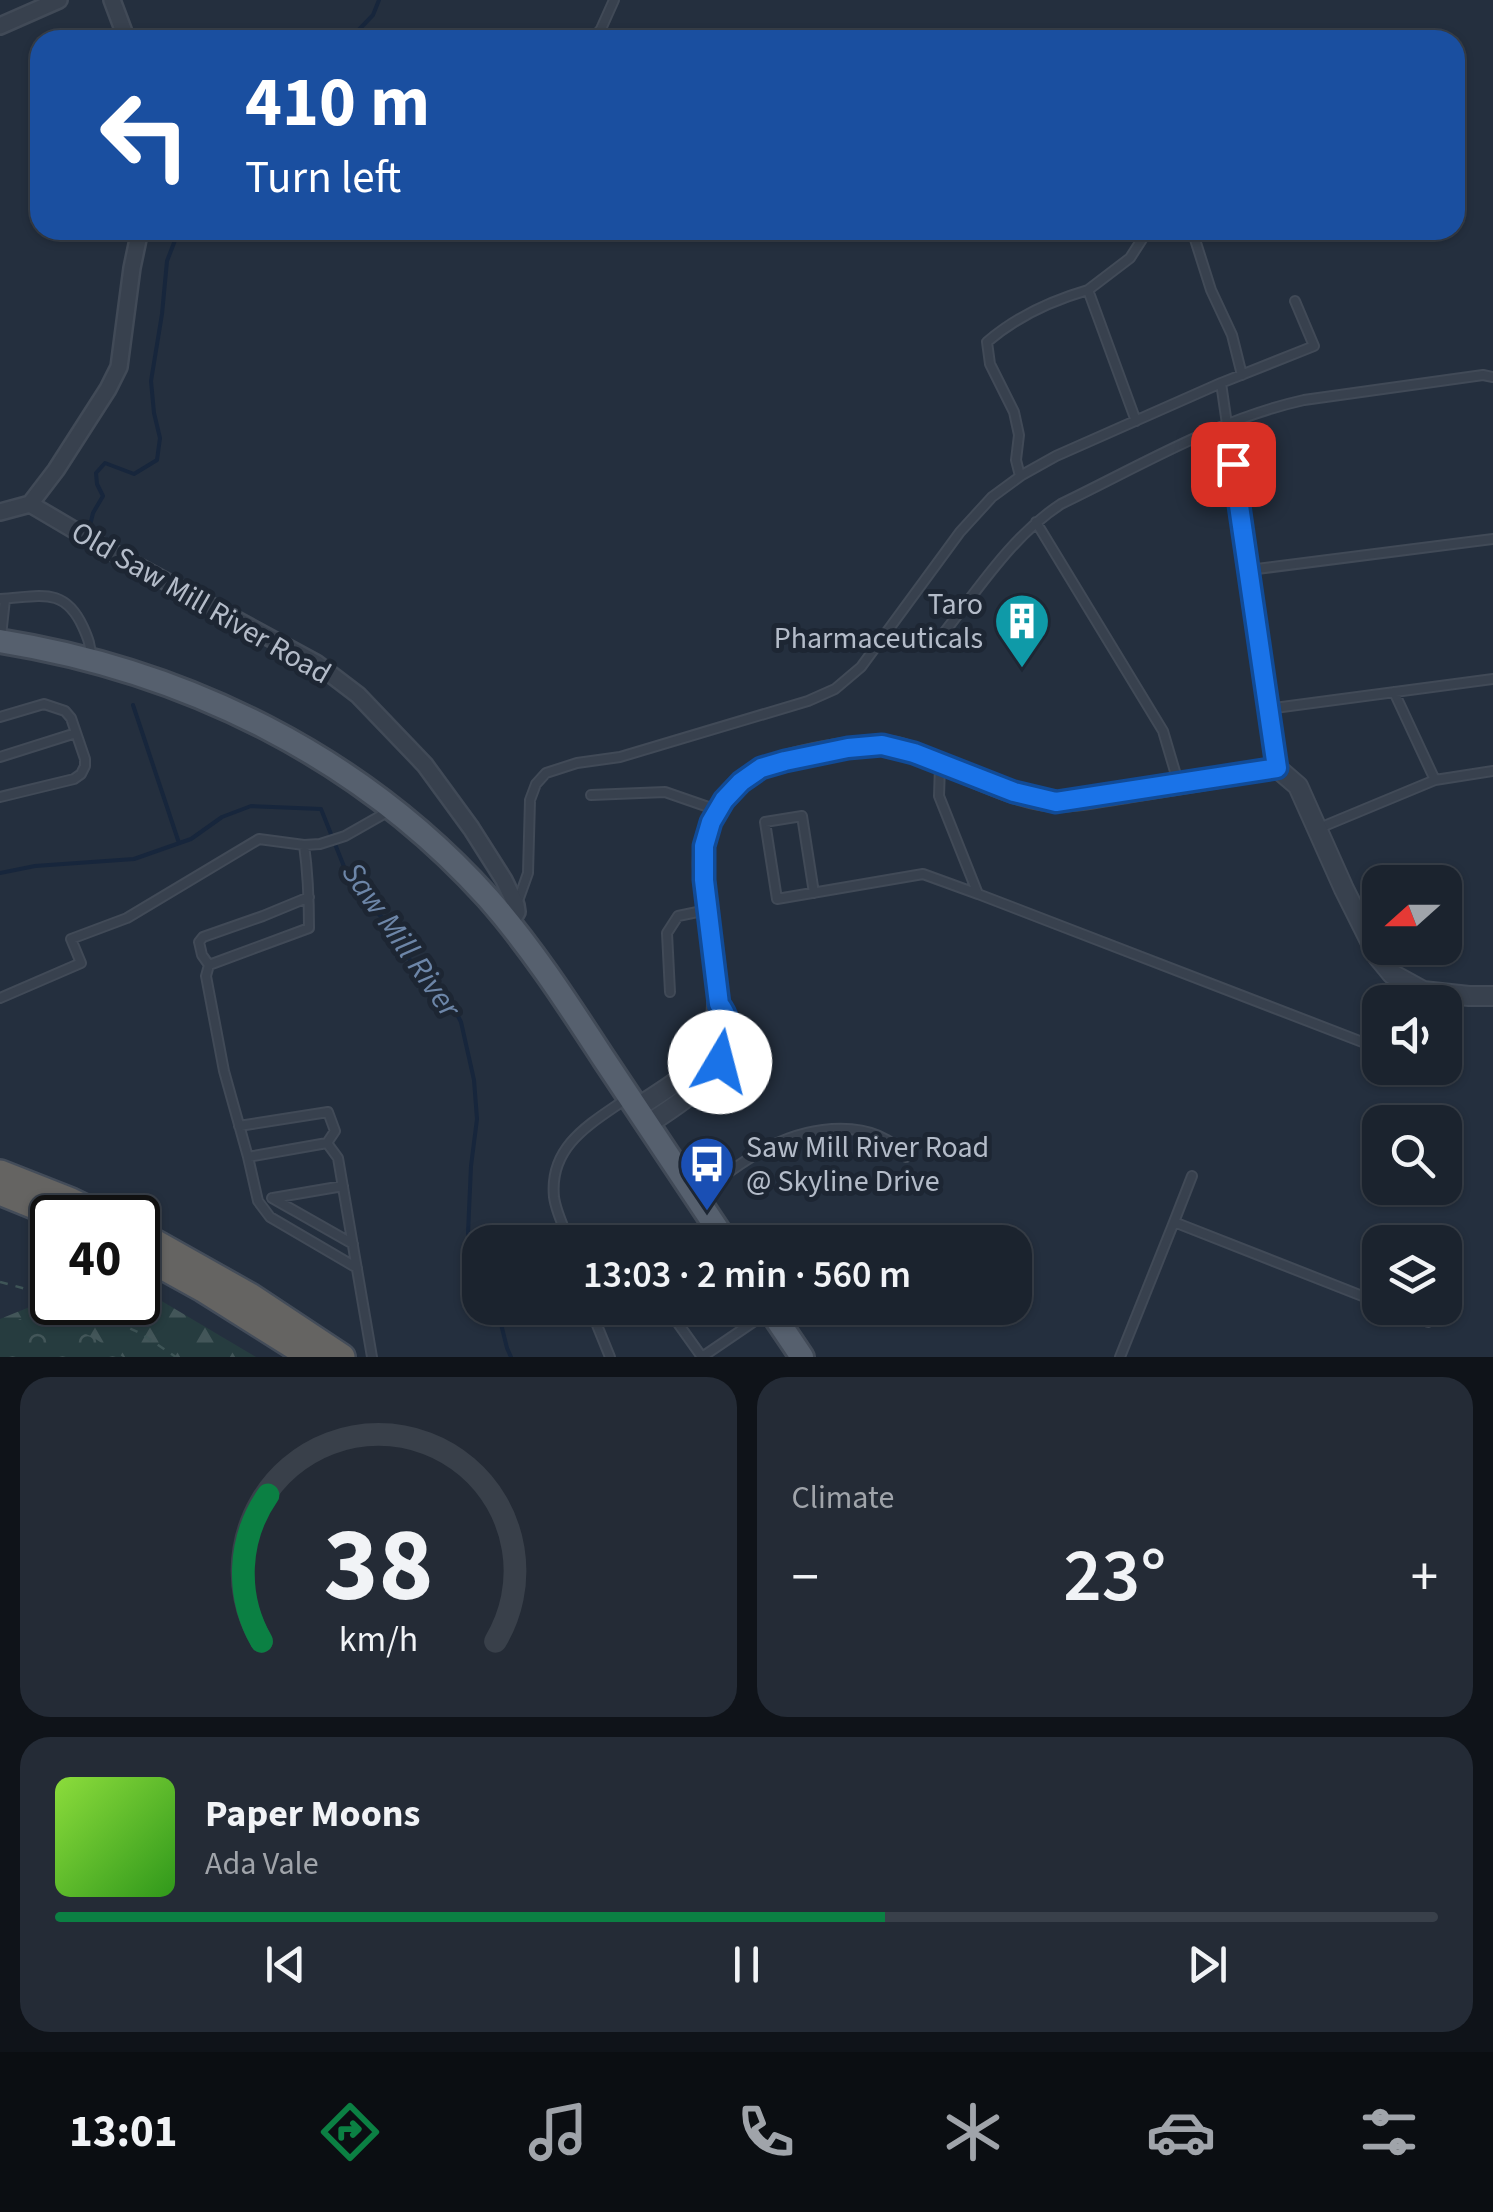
<!DOCTYPE html>
<html lang="en">
<head>
<meta charset="utf-8">
<style>
  body { margin:0; font-family:"Source Sans 3",sans-serif; background:#242b36; color:#f1f3f6; height:100vh; display:flex; flex-direction:column; font-size:38px; white-space:nowrap }
  * { box-sizing:border-box; margin:0 }
  p { font-size:32px; color:#a0a4aa }
  .icon { flex:none; width:55px; height:55px; fill:none; stroke:currentColor; stroke-width:2; stroke-linecap:round; stroke-linejoin:round }
  .map { position:relative; height:1357px; overflow:hidden }
  .side { display:flex; flex-direction:column; gap:20px; padding:20px; background:#0f1319; flex:1 }
  .side>* { flex:none }
  .banner { position:absolute; left:30px; top:30px; width:1435px; height:210px; border-radius:30px; box-shadow:0 2px 8px #0004,0 0 0 2px #39404a; background:#1a4fa0; color:#fff; overflow:hidden }
  .needle { width:65px; rotate:249deg }
  .buttons { position:absolute; left:1362px; top:865px; display:grid; gap:20px }
  .buttons a { display:grid; place-items:center; width:100px; height:100px; border-radius:20px; background:#1b232e; box-shadow:0 2px 8px #0004,0 0 0 2px #39404a; font-size:50px }
  .speed { position:absolute; left:30px; top:1195px; display:flex; gap:20px; font-size:50px; font-weight:700; text-align:center }
  .speed>* { display:grid; place-content:center; width:130px; height:130px; border-radius:50%; background:#1b232e; box-shadow:0 2px 8px #0004,0 0 0 2px #39404a; line-height:1 }
  .speed .limit { border:5px solid #111; border-radius:15px; background:#fff; color:#111 }
  .pin { position:absolute; display:grid; place-items:center; width:85px; height:85px; color:#fff; margin:-42px; border-radius:20px; box-shadow:0 5px 15px #0006 }
  .me { position:absolute; width:110px; margin:-55px; rotate:8deg; stroke-linejoin:round; filter:drop-shadow(0 0 8px #0008) }
  .turn { display:flex; align-items:center; gap:35px; height:210px; padding:0 50px; font-size:45px }
  .turn .icon { width:130px; height:130px; stroke-width:2.5 }
  .turn b { display:block; font-size:70px; line-height:85px }
  .big { font-size:75px; font-weight:600; line-height:1.1 }
  .side .card { flex:1; display:flex; flex-direction:column; justify-content:center; gap:15px; min-width:0; padding:0 35px; border-radius:30px; background:#242b36 }
  .side .dial { align-items:center; gap:0 }
  .dial svg { height:260px; overflow:visible; fill:none; stroke:#39404a; stroke-width:7; stroke-linecap:round; text-anchor:middle }
  .dial text { fill:#f1f3f6; stroke:none }
  .song { display:flex; align-items:center; gap:30px }
  .cover { width:120px; height:120px; border-radius:15px; background:linear-gradient(135deg,hsl(90 70% 55%),hsl(110 70% 35%)) }
  .played { height:10px; border-radius:5px; background:linear-gradient(90deg,#0b8043 60%,#39404a 60%) }
  .keys { display:flex; justify-content:space-around; direction:ltr }
  .heat { display:flex; justify-content:space-between; align-items:center; font-size:55px; direction:ltr }
  .side .tiles { flex:1; display:grid; gap:20px; grid-template-columns:1fr 1fr }
  .card:last-child { grid-column:span 2 }
  .trip { position:absolute; left:462px; top:1225px; width:570px; height:100px; border-radius:30px; background:#1b232e; box-shadow:0 2px 8px #0004,0 0 0 2px #39404a; font-weight:600; line-height:100px; text-align:center }
  .tabs { display:flex; height:160px; justify-content:space-around; align-items:center; background:#0b0e12; color:#a0a4aa }
  .tabs .icon { width:70px; height:70px }
  .tabs .active { color:#0b8043 }
  .tabs b { font-size:45px; color:#f1f3f6 }
  .map>svg:first-child { display:block }
  .forest { fill:url(#forest-firs) }
  .park { fill:url(#park-crowns) }
  .lines { fill:none; stroke-linecap:round; stroke-linejoin:round }
  .stream { stroke:#17263c; stroke-width:4 }
  .service-casing { stroke:#414a57; stroke-width:12 }
  .minor-casing { stroke:#414a57; stroke-width:20 }
  .tertiary-casing { stroke:#414a57; stroke-width:22 }
  .primary-casing { stroke:#414a57; stroke-width:28 }
  .trunk-casing { stroke:#434c59; stroke-width:30 }
  .path { stroke:#3f5557; stroke-width:2.5; stroke-dasharray:8 8; stroke-linecap:butt }
  .service { stroke:#38414e; stroke-width:8 }
  .minor { stroke:#38414e; stroke-width:15 }
  .tertiary { stroke:#38414e; stroke-width:18 }
  .primary { stroke:#56606e; stroke-width:22 }
  .trunk { stroke:#656462; stroke-width:25 }
  .route-casing { stroke:#114b97; stroke-width:25 }
  .route { stroke:#1a73e8; stroke-width:18 }
  .labels { text-anchor:middle; dominant-baseline:central; stroke-width:10; stroke-linejoin:round; paint-order:stroke }
  .street-label { font-size:30px; fill:#b4bcc9; stroke:#1d2633 }
  .poi-label { font-size:30px; fill:#b4bcc9; stroke:#1d2633; text-anchor:end }
  .water-label { font-size:32px; font-style:italic; fill:#6d86a8; stroke:#1d2633 }
</style>
</head>
<body>
<div class="map">
<svg width="1493" height="1357" viewBox="0 0 1493 1357">
  <defs>
    <pattern id="forest-firs" width="22" height="20" patternUnits="userSpaceOnUse" patternTransform="scale(2.5)"><rect width="22" height="20" fill="#263c3f"/><path d="M5 1l3.5 6h-7zM16 11l3.5 6h-7z" fill="#435659"/></pattern>
    <pattern id="park-crowns" width="20" height="18" patternUnits="userSpaceOnUse" patternTransform="scale(2.5)"><rect width="20" height="18" fill="#263c3f"/><path d="M2 6a3 3 0 1 1 6 0M12 15a3 3 0 1 1 6 0" fill="none" stroke="#435659"/></pattern>
  </defs>
  <rect width="100%" height="100%" fill="#242f3e"/>
  <path class="forest" d="M138 1287 256 1357H0V1319L37 1304 52 1292V1302H138Z"/>
  <path class="park" d="M42 1318 91 1336 123 1357H0V1323L8 1320Z"/>
  <g class="lines">
    <path class="stream" d="M349 40 373 15 379 0
      M89 530 93 513 103 496 97 484 96 473 105 463 134 474 157 460 160 438 154 413 151 381 162 314 167 261 179 230
      M133 705 179 843
      M0 873 35 866 134 859 191 839 222 817 251 806 321 809 345 869 353 883 371 907 387 922 410 960 449 999 461 1022 474 1080 477 1119 471 1166 468 1233 475 1279 480 1285
      M497 1308 507 1348 511 1357"/>
    <g class="service-casing">
      <path id="service" d="M592 40 601 29 614 0
        M1192 230 1211 290 1232 335 1242 375
        M1221 383 1277 768
        M1136 421 1088 290 1130 258 1148 230
        M1020 476 1016 460 1019 435 1014 412 990 364 987 342C1017 316 1050 301 1088 290
        M1036 522 1163 731 1179 785
        M1249 570 1493 539
        M0 599C38 597 64 585 83 627 88 638 91 646 91 658
        M943 634C979 588 1012 536 1061 504 1140 466 1218 419 1304 400L1483 375 1493 377
        M1 636 5 599
        M1394 692 1435 780
        M1267 709 1493 679
        M0 717 44 704 65 711 71 718 85 759V766L81 774 74 779 0 797
        M0 757 76 733
        M940 766 939 796 978 894 1370 1045 1380 1044
        M591 795 665 792 717 810
        M1317 829 1435 780 1493 771
        M304 845C308 873 309 900 309 928L209 965 202 955 199 942 203 937 263 916 309 897
        M814 893 802 816 765 822 777 899 923 874 978 894
        M518 901 528 873 530 800 536 784 546 773 577 763 620 757 808 701 835 689 861 667 960 532 992 497 1022 475 1056 456 1221 383 1314 346 1295 301
        M209 965 206 976 224 1071 248 1157 327 1143 335 1131 328 1112 239 1126
        M670 992 667 933 678 916 707 910
        M0 998 81 963 71 939 127 918 259 839 304 845 320 844 345 836 389 811
        M327 1143 338 1158 372 1357
        M248 1157 258 1201 270 1217 357 1268
        M697 1195C720 1179 743 1160 769 1147 810 1126 874 1116 906 1157
        M272 1198 353 1244
        M273 1198 343 1186
        M1174 1222 1192 1176
        M570 1242C564 1228 556 1212 554 1197 549 1146 590 1124 626 1099
        M590 1308 610 1357
        M667 1308 702 1357 768 1312
        M1392 1308 1428 1322
        M1120 1357 1174 1222 1380 1303"/>
    </g>
    <g class="minor-casing">
      <path id="minor" d="M112 0 127 40
        M0 26 59 0
        M30 504 56 470 108 389 119 367 132 268 140 230
        M0 512 30 504 108 550 316 663 358 695 425 765 471 828 504 880 516 905 517 912 510 924"/>
    </g>
    <g class="tertiary-casing">
      <path id="tertiary" d="M637 1108C657 1094 682 1081 698 1062 732 1020 712 949 706 900 703 877 700 854 707 832 715 809 732 786 753 773 780 756 870 739 901 748 947 762 1013 802 1059 802 1081 802 1105 796 1127 793 1177 785 1227 777 1277 768L1298 786 1344 889 1378 957 1392 974 1423 991 1469 996H1493
        M648 1124C683 1101 758 1055 719 1004"/>
    </g>
    <g class="primary-casing">
      <path id="primary" d="M0 641C187 671 361 757 488 898 532 948 568 1004 604 1059 645 1120 686 1181 726 1242
        M769 1308 802 1357"/>
    </g>
    <g class="trunk-casing">
      <path id="trunk" d="M0 1173 71 1201 106 1218
        M0 1192 64 1218
        M138 1233 250 1296 342 1357
        M138 1253 203 1289 311 1357"/>
    </g>
    <path class="path" d="M0 1282 52 1296
      M72 1302 140 1333 176 1357"/>
    <use href="#service" class="service"/>
    <use href="#minor" class="minor"/>
    <use href="#tertiary" class="tertiary"/>
    <use href="#primary" class="primary"/>
    <use href="#trunk" class="trunk"/>
  </g>
  <g class="lines">
    <g class="route-casing">
      <path id="route" d="M720 1062C730 1042 734 1024 719 1004L704 880V846L711 822 724 800 741 782 761 768 785 761 848 748 882 745 914 753 1014 792 1056 802 1277 768 1233 464"/>
    </g>
    <use href="#route" class="route"/>
  </g>
  <defs>
    <g id="building-pin" transform="scale(2.875)"><path d="M0 17L-7.5 6A9.5 9.5 0 1 1 7.5 6Z" fill="#0f9aa8" stroke="#1d2633"/><path d="M-4-6H4V6H1V3H-1V6H-4ZM-2.5-4.3h1.7v1.8h-1.7ZM.8-4.3h1.7v1.8H.8ZM-2.5-1h1.7V.8h-1.7ZM.8-1h1.7V.8H.8Z" fill="#fff"/></g>
    <g id="bus-pin" transform="scale(2.875)"><path d="M0 17L-7.5 6A9.5 9.5 0 1 1 7.5 6Z" fill="#1a4fb4" stroke="#1d2633"/><path d="M-5-6H5V4H4V6H2V4H-2V6H-4V4H-5ZM-3.5-4V0h7V-4ZM-3.5 1.2v1.5H-2V1.2ZM2 1.2v1.5H3.5V1.2Z" fill="#fff"/></g>
  </defs>
  <g fill-rule="evenodd">
    <use href="#building-pin" x="1022" y="621"/>
    <use href="#bus-pin" x="707" y="1164"/>
  </g>
  <g class="labels">
    <g class="street-label">
      <text transform="translate(201 603) rotate(30)">Old Saw Mill River Road</text>
    </g>
    <g class="poi-label">
      <text x="983" y="604">Taro<tspan x="983" dy="34">Pharmaceuticals</tspan></text>
      <text x="746" y="1147" text-anchor="start">Saw Mill River Road<tspan x="746" dy="34">@ Skyline Drive</tspan></text>
    </g>
    <g class="water-label">
      <text transform="translate(401 940) rotate(55)">Saw Mill River</text>
    </g>
  </g>
</svg>
<div class="buttons">
<a><svg class="needle" viewBox="-14 -14 28 28"><path d="M0-13l5 13h-10z" fill="#e53935"/><path d="M0 13l5-13h-10z" fill="#a0a4aa"/></svg></a>
<a><svg class="icon" aria-label="sound" viewBox="0 0 24 24"><path d="M4 9h4l5-4v14l-5-4H4zM17 9q2 3 0 6"/></svg></a>
<a><svg class="icon" aria-label="search" viewBox="0 0 24 24"><circle cx="10" cy="10" r="6"/><path d="M15 15l6 6"/></svg></a>
<a><svg class="icon" aria-label="layers" viewBox="0 0 24 24"><path d="M12 4l9 5-9 5-9-5zM3 14l9 5 9-5"/></svg></a>
</div>
<div class="speed"><div class="limit">40</div></div>
<div class="pin" style="left:1233px;top:464px;background:#d93025"><svg class="icon" aria-label="arrive" viewBox="0 0 24 24"><path d="M6 21V4h12l-3 4 3 4H6"/></svg></div>
<svg class="me" style="left:720px;top:1062px" viewBox="-20 -20 40 40"><circle r="19" fill="#fff"/><path d="M0-13L10 11 0 6-10 11z" fill="#1a73e8"/></svg>
<div class="trip">13:03 · 2 min · 560 m</div>
<div class="banner">
<div class="turn"><svg class="icon" aria-label="left" viewBox="0 0 24 24"><path d="M17 20v-9H6M10 6l-5 5 5 5"/></svg><div><b>410 m</b>Turn left</div></div>
</div>
</div>
<section class="side">
<div class="tiles">
<div class="card dial"><svg viewBox="0 0 100 80">
<path d="M14 69A42 42 0 1 1 86 69"/>
<path d="M14 69A42 42 0 0 1 16 24" stroke="#0b8043"/>
<text x="50" y="56" font-size="32" font-weight="700">38</text>
<text x="50" y="72" font-size="11">km/h</text>
</svg></div>
<div class="card"><p>Climate</p>
<div class="heat"><a>−</a><b class="big">23°</b><a>+</a></div>
</div>
<div class="card">
<div class="song"><i class="cover"></i><div><b>Paper Moons</b><p>Ada Vale</p></div></div>
<div class="played"></div>
<div class="keys"><svg class="icon" aria-label="previous" viewBox="0 0 24 24"><path d="M18 5L8 12l10 7zM5 5v14"/></svg><svg class="icon" aria-label="pause" viewBox="0 0 24 24"><path d="M8 5v14M16 5v14"/></svg><svg class="icon" aria-label="next" viewBox="0 0 24 24"><path d="M6 5l10 7-10 7zM19 5v14"/></svg></div>
</div>
</div>
</section>
<nav class="tabs">
<b>13:01</b>
<svg class="icon active" aria-label="directions" viewBox="0 0 24 24"><path d="M12 3l9 9-9 9-9-9zM9 14v-3h6M13 9l2 2-2 2"/></svg>
<svg class="icon" aria-label="music" viewBox="0 0 24 24"><path d="M9 18V5l10-2v13"/><circle cx="6" cy="18" r="3"/><circle cx="16" cy="16" r="3"/></svg>
<svg class="icon" aria-label="phone" viewBox="0 0 24 24"><path d="M5 4h4l2 5-3 2q2 4 5 5l2-3 5 2v4C11 20 4 13 5 4z"/></svg>
<svg class="icon" aria-label="climate" viewBox="0 0 24 24"><path d="M12 3v18M4 7l16 10M4 17L20 7"/></svg>
<svg class="icon" aria-label="car" viewBox="0 0 24 24"><path d="M5 17H2v-5l4-1 3-4h7l3 4 3 1v5h-3M9 17h6M6 11h13"/><circle cx="7" cy="17" r="2"/><circle cx="17" cy="17" r="2"/></svg>
<svg class="icon" aria-label="filters" viewBox="0 0 24 24"><path d="M4 7h16M4 17h16"/><circle cx="9" cy="7" r="2"/><circle cx="15" cy="17" r="2"/></svg>
</nav>
</body>
</html>
